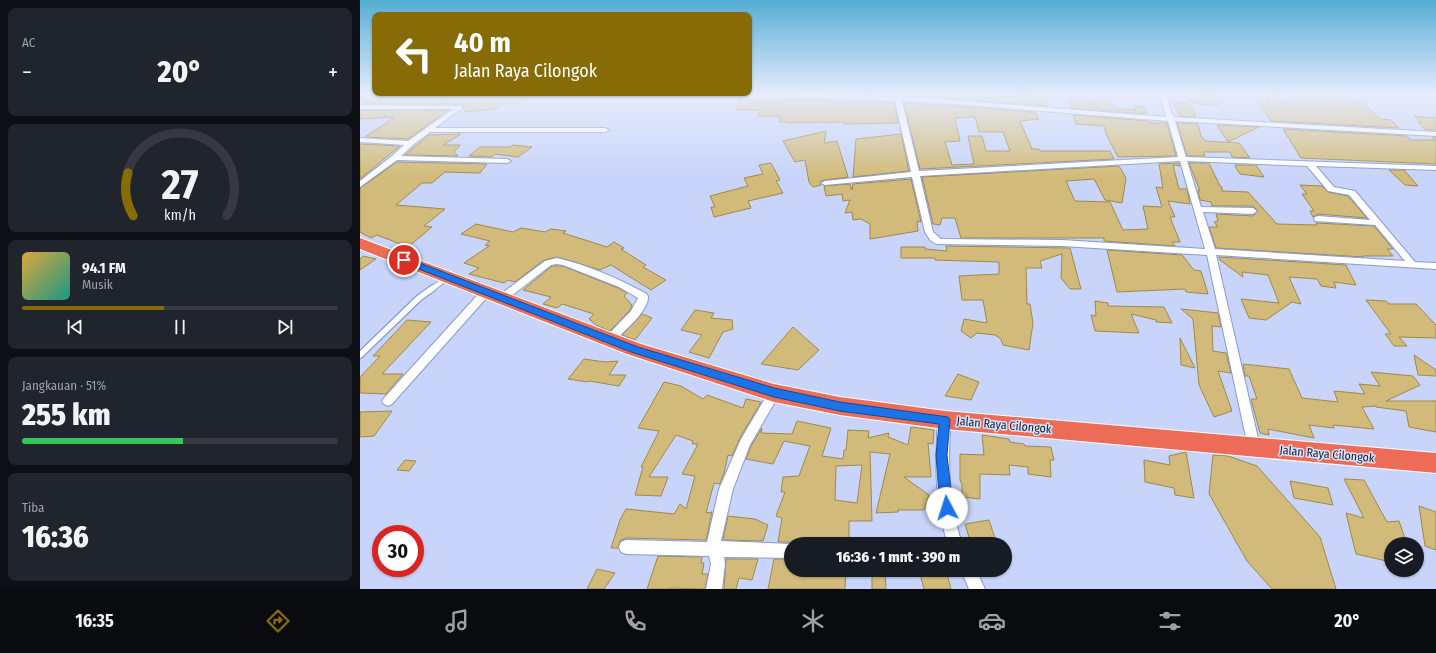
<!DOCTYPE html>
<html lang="id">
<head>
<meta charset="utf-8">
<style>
  body { margin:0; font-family:"Fira Sans Condensed",sans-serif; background:#20242c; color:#f1f3f6; height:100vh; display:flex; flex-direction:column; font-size:15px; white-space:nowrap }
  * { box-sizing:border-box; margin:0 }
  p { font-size:13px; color:#9ea1a6 }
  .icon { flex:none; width:22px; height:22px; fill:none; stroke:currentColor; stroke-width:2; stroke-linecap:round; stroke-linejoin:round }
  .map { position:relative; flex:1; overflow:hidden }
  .side { display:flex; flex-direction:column; gap:8px; padding:8px; background:#0d0f14; width:360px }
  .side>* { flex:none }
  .hud { position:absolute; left:12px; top:12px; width:380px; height:84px; border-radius:8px; box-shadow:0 1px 3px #0004; background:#866b07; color:#fff; overflow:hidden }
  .buttons { position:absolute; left:1024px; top:537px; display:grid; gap:8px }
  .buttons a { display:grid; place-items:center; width:40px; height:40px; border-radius:50%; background:#171b24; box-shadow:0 1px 3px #0004; font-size:20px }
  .speed { position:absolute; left:12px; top:525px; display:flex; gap:8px; font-size:20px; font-weight:700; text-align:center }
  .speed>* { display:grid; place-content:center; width:52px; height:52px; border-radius:50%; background:#171b24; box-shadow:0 1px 3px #0004; line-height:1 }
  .speed .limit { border:6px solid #d22; background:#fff; color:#111 }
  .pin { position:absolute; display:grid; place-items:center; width:34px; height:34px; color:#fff; margin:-17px; border:2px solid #fff; border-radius:50%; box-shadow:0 1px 4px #0007 }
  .me { position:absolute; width:44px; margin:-22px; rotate:355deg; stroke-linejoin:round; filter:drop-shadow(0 0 3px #0008) }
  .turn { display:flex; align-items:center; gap:14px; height:84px; padding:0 16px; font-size:18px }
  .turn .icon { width:52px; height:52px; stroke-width:2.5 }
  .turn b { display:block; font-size:28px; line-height:34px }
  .big { font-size:30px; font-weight:800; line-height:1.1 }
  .side .widget { flex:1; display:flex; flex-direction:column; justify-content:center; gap:6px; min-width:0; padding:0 14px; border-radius:8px; background:#20242c }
  .side .dial { align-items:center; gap:0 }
  .dial svg { height:104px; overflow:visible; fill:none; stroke:#363941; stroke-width:7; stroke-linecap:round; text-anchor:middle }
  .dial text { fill:#f1f3f6; stroke:none }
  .song { display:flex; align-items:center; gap:12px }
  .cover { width:48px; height:48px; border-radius:6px; background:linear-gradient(135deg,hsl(40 70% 55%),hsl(170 70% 35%)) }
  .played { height:4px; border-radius:2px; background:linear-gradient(90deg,#866b07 45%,#363941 45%) }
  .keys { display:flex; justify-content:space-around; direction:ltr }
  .heat { display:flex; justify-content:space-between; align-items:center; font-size:22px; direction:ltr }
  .charge { height:6px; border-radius:3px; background:linear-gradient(90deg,#34c759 51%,#363941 0) }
  .trip { position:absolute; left:424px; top:537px; width:228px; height:40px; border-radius:20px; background:#171b24; box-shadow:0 1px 3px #0004; font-weight:800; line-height:40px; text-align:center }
  .tabs { display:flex; height:64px; justify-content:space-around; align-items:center; background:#090b0e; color:#9ea1a6 }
  .tabs .icon { width:28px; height:28px }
  .tabs .current { color:#866b07 }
  .tabs b { font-size:18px; color:#f1f3f6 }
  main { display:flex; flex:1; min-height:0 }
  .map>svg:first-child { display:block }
  .building { fill:#d2bb7a; stroke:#9f894a; fill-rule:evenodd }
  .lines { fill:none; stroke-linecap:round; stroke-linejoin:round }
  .lane-far1-casing { stroke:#889ad3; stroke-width:6 }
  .lane-casing { stroke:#889ad3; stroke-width:8 }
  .street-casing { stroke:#889ad3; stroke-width:2 }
  .highway-casing { stroke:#fff; stroke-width:2 }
  .lane-far1 { stroke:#fff; stroke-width:4.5 }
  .lane { stroke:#fff; stroke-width:5.5 }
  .street { fill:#fff; fill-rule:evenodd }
  .highway { fill:#ec6c58; fill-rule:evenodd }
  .route { fill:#1a73e8; stroke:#114b97 }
  .labels { text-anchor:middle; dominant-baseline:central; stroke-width:3; stroke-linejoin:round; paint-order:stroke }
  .street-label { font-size:12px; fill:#192036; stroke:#d9e2fa }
</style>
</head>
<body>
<main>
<section class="side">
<div class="widget"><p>AC</p>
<div class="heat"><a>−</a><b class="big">20°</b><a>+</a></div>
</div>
<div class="widget dial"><svg viewBox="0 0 100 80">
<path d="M14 69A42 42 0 1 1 86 69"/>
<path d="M14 69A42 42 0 0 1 10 36" stroke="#866b07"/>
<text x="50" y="56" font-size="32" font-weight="700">27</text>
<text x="50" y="72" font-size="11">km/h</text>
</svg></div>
<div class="widget">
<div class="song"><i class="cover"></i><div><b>94.1 FM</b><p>Musik</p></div></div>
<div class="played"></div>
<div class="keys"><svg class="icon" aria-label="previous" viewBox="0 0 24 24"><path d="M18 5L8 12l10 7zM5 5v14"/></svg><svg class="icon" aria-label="pause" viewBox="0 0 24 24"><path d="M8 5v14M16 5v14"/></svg><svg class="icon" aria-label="next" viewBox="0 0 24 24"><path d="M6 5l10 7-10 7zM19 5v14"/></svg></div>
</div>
<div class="widget"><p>Jangkauan · 51%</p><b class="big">255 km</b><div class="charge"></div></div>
<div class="widget"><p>Tiba</p><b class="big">16:36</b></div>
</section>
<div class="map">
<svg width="1076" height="589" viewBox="0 0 1076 589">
  <rect width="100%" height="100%" fill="#c8d4f9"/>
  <path class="building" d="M18 94 83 96 101 95 171 94 159 104H141L136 109 105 112 102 101 98 104H5Z
    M542 94H627V96L640 97 684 94 688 106 542 96Z
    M826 94 855 96 857 106 832 103Z
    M907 94 917 96 918 100 936 102V94H976L980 99 1001 102 1021 119 1031 120 1039 128 911 121 898 102 908 103Z
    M381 99 455 100H469V101L534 102 538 123 484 124V122L426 123 427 122H420L419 116H398L400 110H376Z
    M708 100 745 101 746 104H752L754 109 776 110 775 106 785 107 787 114 711 108Z
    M812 102 830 104 836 117 820 116Z
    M544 103 675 112 679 119 660 121 672 149H679L680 151H750L754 159 560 169ZM615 117 619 132H643L650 151H626L622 136H608L614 164 592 165 585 142 600 141 595 118Z
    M0 110H88L48 139 5 137 35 117 0 119Z
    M713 115 789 121V123H807L816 156 758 157 746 134 744 126 716 124Z
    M1054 116 1076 118V130H1065L1058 122H1062Z
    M817 123 838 124 841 136 845 141 879 143 890 158 872 157 870 152H843L845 156H827Z
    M857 125 899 127 868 142Z
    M923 129 1046 136 1051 140H1075L1072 137H1076V164L941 158Z
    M466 131 464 143 477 141 488 177 464 180 460 182 461 185 453 187 449 182 445 160 435 162 423 141Z
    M101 134 83 145H100L94 152 98 156 45 155 69 135Z
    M541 134 549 171 493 177 496 139Z
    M0 144 40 146 0 179Z
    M153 145 172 147 158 157 135 154 132 157 109 156 120 147H150Z
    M37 162 127 164 120 173 85 172 72 183H62L36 205 85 209 64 226 72 227 48 247 17 235 11 238 0 232V188Z
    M411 163 420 180 416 181 423 193 388 201 391 208 354 217 351 207H355L350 196 388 186 384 178 403 174 399 165Z
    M819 163 820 166 813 165 819 189H827L830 204 808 201 815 217H810L820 242H812L815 246 744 241V238H601L595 218H582L580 225 573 224 562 177 759 166 766 178 762 203 745 200 734 179 706 181 715 201 750 202 763 230 788 229 783 206 802 207 796 187 803 188 799 164Z
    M829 163H849L860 186 862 187V191L888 192 917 224 957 225 956 223 1014 226 1033 249H1027L1033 256H1003L1004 257 856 248 849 227H858L854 222 858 221 856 214 893 216 898 211 893 206H852L851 202 840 200 838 190 840 191Z
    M875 165H896L904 177 880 174 876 168Z
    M1029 170H1044L1058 186 1045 185Z
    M551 179 561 222 557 221 558 231 510 239V224L501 219 493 220 492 212 485 213 490 200 483 201 482 194 466 196 464 186 490 184 492 190 493 184Z
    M940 185 962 186 968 192 988 196 1007 218 958 214 953 217 950 211H954L942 194H947Z
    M116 224 153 232 161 228 185 232 191 229 206 231 203 233 247 247 254 242 264 248 261 249 286 265 283 267 306 280 291 290 251 265 240 270 197 257 184 260 155 282 148 280 144 283 109 274 119 268 104 263 129 246 125 245 130 241 101 234Z
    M586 246 710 248 721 289H710L701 278 702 254 680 261 682 268H666L667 304H670L673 323 669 350 643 345 641 339 635 335 617 333 611 338 601 331 604 319 627 323 623 300H602L599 276 639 274V262L575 260V258H541V247H565V249L587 251Z
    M747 250 822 255 834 270 841 271 848 294 826 292 825 289 757 292Z
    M3 256 16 259 0 270V259Z
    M859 257 986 265 996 285 974 282 976 288 961 286 957 279 929 277 941 304 932 302 906 320 889 318 881 299 919 303 908 275 882 272 883 277 860 260Z
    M192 266H203L258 288 267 293 264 296 272 305 270 310 250 331 236 325 229 319 234 314 202 304 197 308 183 304 191 297 163 290Z
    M1006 300 1026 301 1029 304H1056L1076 325V338L1039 337 1047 346H1034L1025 334H1031Z
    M735 301 748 303V306L804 307 812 323 796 322V320L771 314 779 333 735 331 731 315 736 316Z
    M821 309 858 313 861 327 852 326 853 351 866 353 871 373 858 371 872 411 854 417 839 385 833 319Z
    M335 310 354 313 351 318 372 320 373 329 363 332 349 358 329 352 342 335 321 330Z
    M282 314 292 318 275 340 262 335Z
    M47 320 71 322 22 374H43L26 394 0 393V377L20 356H13Z
    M433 327 459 350 438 370 401 364Z
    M820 338 835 368 821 365Z
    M1054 355 1076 370V376L1058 375Z
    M224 359 245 362 258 361 249 375H266L259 386 229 381 228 382 208 379Z
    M883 364 929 369 942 398 978 402 974 391 1005 394 999 384 1020 386 1011 372 1053 376 1060 385 1026 401H1076V432L1049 427 1046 411 1016 407V406L1002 407 1014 429 973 425 974 428 949 425 954 438 908 429 909 435 900 433 891 399H897L889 376H885Z
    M598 374 619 382 611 400 585 396Z
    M304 382 321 386 343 399 347 395 383 408 386 399 401 402 380 438 372 456 368 455 364 473 360 484 354 483 346 513 352 512 346 540 266 538 260 541 258 548H251L260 520 266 509 314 514 320 504 326 509 335 476 322 474 338 444H332L333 441 316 435 289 477H308L301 496 275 495 283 467H281L299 431 278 428Z
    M32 411 14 436 0 437V412Z
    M437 421 471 428 462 456 483 459 484 450H486L488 430 509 431 508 438 529 433 528 437 548 445 551 427 574 430 573 444 568 443 571 477H544L569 495 564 510H538V512L516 513 530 454 510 452 512 521H489V544H432L431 542H418L422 518 416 516 425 492H421L423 477 439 476 450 446 424 441 413 464 386 459 391 446 402 428 401 433 432 434ZM502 465 497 503 475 500 476 466Z
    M622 435 649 439 650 442 664 444 665 446 691 447 694 460H690L691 477 668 474V467L649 465 650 475 620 474V499L602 497V485L600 480V454L624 455Z
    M826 452 834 498 815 495 814 488 785 482 784 460 810 465 809 456Z
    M853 455 868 456 897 466 960 537 976 589H912L887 561 849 494Z
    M45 460 56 461 49 471 37 470Z
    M984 479 1004 480 1027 522 1039 521 1047 544H1031V562L996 554 986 513 1004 518Z
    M930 481 968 488 973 505 934 498Z
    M1059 506 1076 512V550L1065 546Z
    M368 516 395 519 408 525 403 541 363 540Z
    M629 520 637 544H611L605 524Z
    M298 556 342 557 341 563H344L342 574H348L345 589 309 588V589H287Z
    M366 559H398L392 580 379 578 376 589H364Z
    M414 559H431V570H486L485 589H408Z
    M237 569 255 573 244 589H227Z
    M512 570H525L526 589H512Z
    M559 570H586L591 589H564Z"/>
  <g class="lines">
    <g class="lane-far1-casing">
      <path id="lane-far1" d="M72 289 88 277"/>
    </g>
    <g class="lane-casing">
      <path id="lane" d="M0 355 59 298 73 288"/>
    </g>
    <g class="street-casing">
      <path id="street" d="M459 94 535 97 534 94H540L541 97 581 99 806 117 800 94H806L813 117 1076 132V136L815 121 826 157 1076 166V170L956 166 974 187 995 191 1055 262 1076 263V269L856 255 900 447 899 451 894 453 889 451 888 447 847 255 702 246 576 244 570 240 565 232 552 177 465 185 461 183 465 181 551 172 535 101 455 98 383 99 380 97 383 95ZM542 101 581 103 808 121 818 157 559 171ZM820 161 845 249 702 240 581 239 573 232 560 176ZM827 161 947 166 968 191 989 195 1010 220 958 216 955 217 954 219 955 221 1015 225 1045 261 855 249 843 212 893 214 897 211 893 208 841 207Z
        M0 105 102 106V108L75 128H245L249 130 245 132H70L53 145 41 156 147 159 151 161 147 163 37 160 0 187V181L32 156 44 145 0 142V138L48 141 93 109H0Z
        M197 258C228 265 259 279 287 294 294 307 261 334 252 343H244L243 340 271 311 278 298 259 287 203 265 197 264 191 265 145 301H137L136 299 137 297 185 261Z
        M126 289 131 292 130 294 32 404 28 406 24 404 22 401 24 398 122 290Z
        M414 388 418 390 420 393 390 445 373 489 361 541 431 544V558L364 557 365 564 362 589H346L351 564 349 556 266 554 261 552 259 547 261 542 266 540 347 542 359 489 381 439 410 390Z
        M585 415 589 416 591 420C587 461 589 504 602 544H588C577 511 575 475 577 440 577 433 577 423 581 416Z
        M601 570H616L625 589H609Z"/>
    </g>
    <g class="highway-casing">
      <path id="highway" d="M0 238 281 344 414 384 480 397 585 411 1076 453V473L585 429 480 415 414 402 267 354 0 249Z"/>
    </g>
    <use href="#lane-far1" class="lane-far1"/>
    <use href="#lane" class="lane"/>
    <use href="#street" class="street"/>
    <use href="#highway" class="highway"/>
  </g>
  <linearGradient id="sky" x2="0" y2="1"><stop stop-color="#55add4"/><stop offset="0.53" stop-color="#e6ecfc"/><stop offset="1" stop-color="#e6ecfc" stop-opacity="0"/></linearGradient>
  <rect width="1076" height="177" fill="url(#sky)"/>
  <path class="route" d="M44 257 278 347 414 388 480 402 588 417 590 420 587 455 593 508 591 512 587 514 582 512 580 508 576 455 579 424 480 411 414 397 271 352 41 262 40 260 41 258Z"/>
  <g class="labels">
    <g class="street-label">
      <text transform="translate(644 425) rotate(5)">Jalan Raya Cilongok</text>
      <text transform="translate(967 454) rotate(5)">Jalan Raya Cilongok</text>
    </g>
  </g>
</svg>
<div class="buttons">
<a><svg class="icon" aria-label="layers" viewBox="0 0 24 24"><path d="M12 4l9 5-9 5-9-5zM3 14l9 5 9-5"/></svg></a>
</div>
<div class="speed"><div class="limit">30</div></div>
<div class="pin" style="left:44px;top:260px;background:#d93025"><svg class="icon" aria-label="arrive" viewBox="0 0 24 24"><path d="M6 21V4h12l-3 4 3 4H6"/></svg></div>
<svg class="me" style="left:587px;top:508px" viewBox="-20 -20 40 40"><circle r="19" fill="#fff"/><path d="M0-13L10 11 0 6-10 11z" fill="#1a73e8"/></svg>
<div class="trip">16:36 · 1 mnt · 390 m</div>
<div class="hud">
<div class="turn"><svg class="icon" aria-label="left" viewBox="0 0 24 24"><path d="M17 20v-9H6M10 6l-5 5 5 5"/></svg><div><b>40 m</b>Jalan Raya Cilongok</div></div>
</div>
</div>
</main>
<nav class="tabs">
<b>16:35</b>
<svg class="icon current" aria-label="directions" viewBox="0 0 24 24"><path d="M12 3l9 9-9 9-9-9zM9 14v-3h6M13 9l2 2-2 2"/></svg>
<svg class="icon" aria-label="music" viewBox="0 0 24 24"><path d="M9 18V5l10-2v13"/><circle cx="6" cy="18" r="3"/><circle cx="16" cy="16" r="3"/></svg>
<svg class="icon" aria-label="phone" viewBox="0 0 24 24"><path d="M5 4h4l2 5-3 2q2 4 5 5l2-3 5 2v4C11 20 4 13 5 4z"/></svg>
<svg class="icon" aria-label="climate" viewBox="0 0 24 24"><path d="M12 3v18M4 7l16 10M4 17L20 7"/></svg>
<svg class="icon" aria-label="car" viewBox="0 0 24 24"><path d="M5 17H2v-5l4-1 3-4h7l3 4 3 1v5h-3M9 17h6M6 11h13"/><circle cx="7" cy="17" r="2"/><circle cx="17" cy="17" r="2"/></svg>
<svg class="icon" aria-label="filters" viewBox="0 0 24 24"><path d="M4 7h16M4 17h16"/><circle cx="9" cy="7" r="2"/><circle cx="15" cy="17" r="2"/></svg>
<b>20°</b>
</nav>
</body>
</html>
